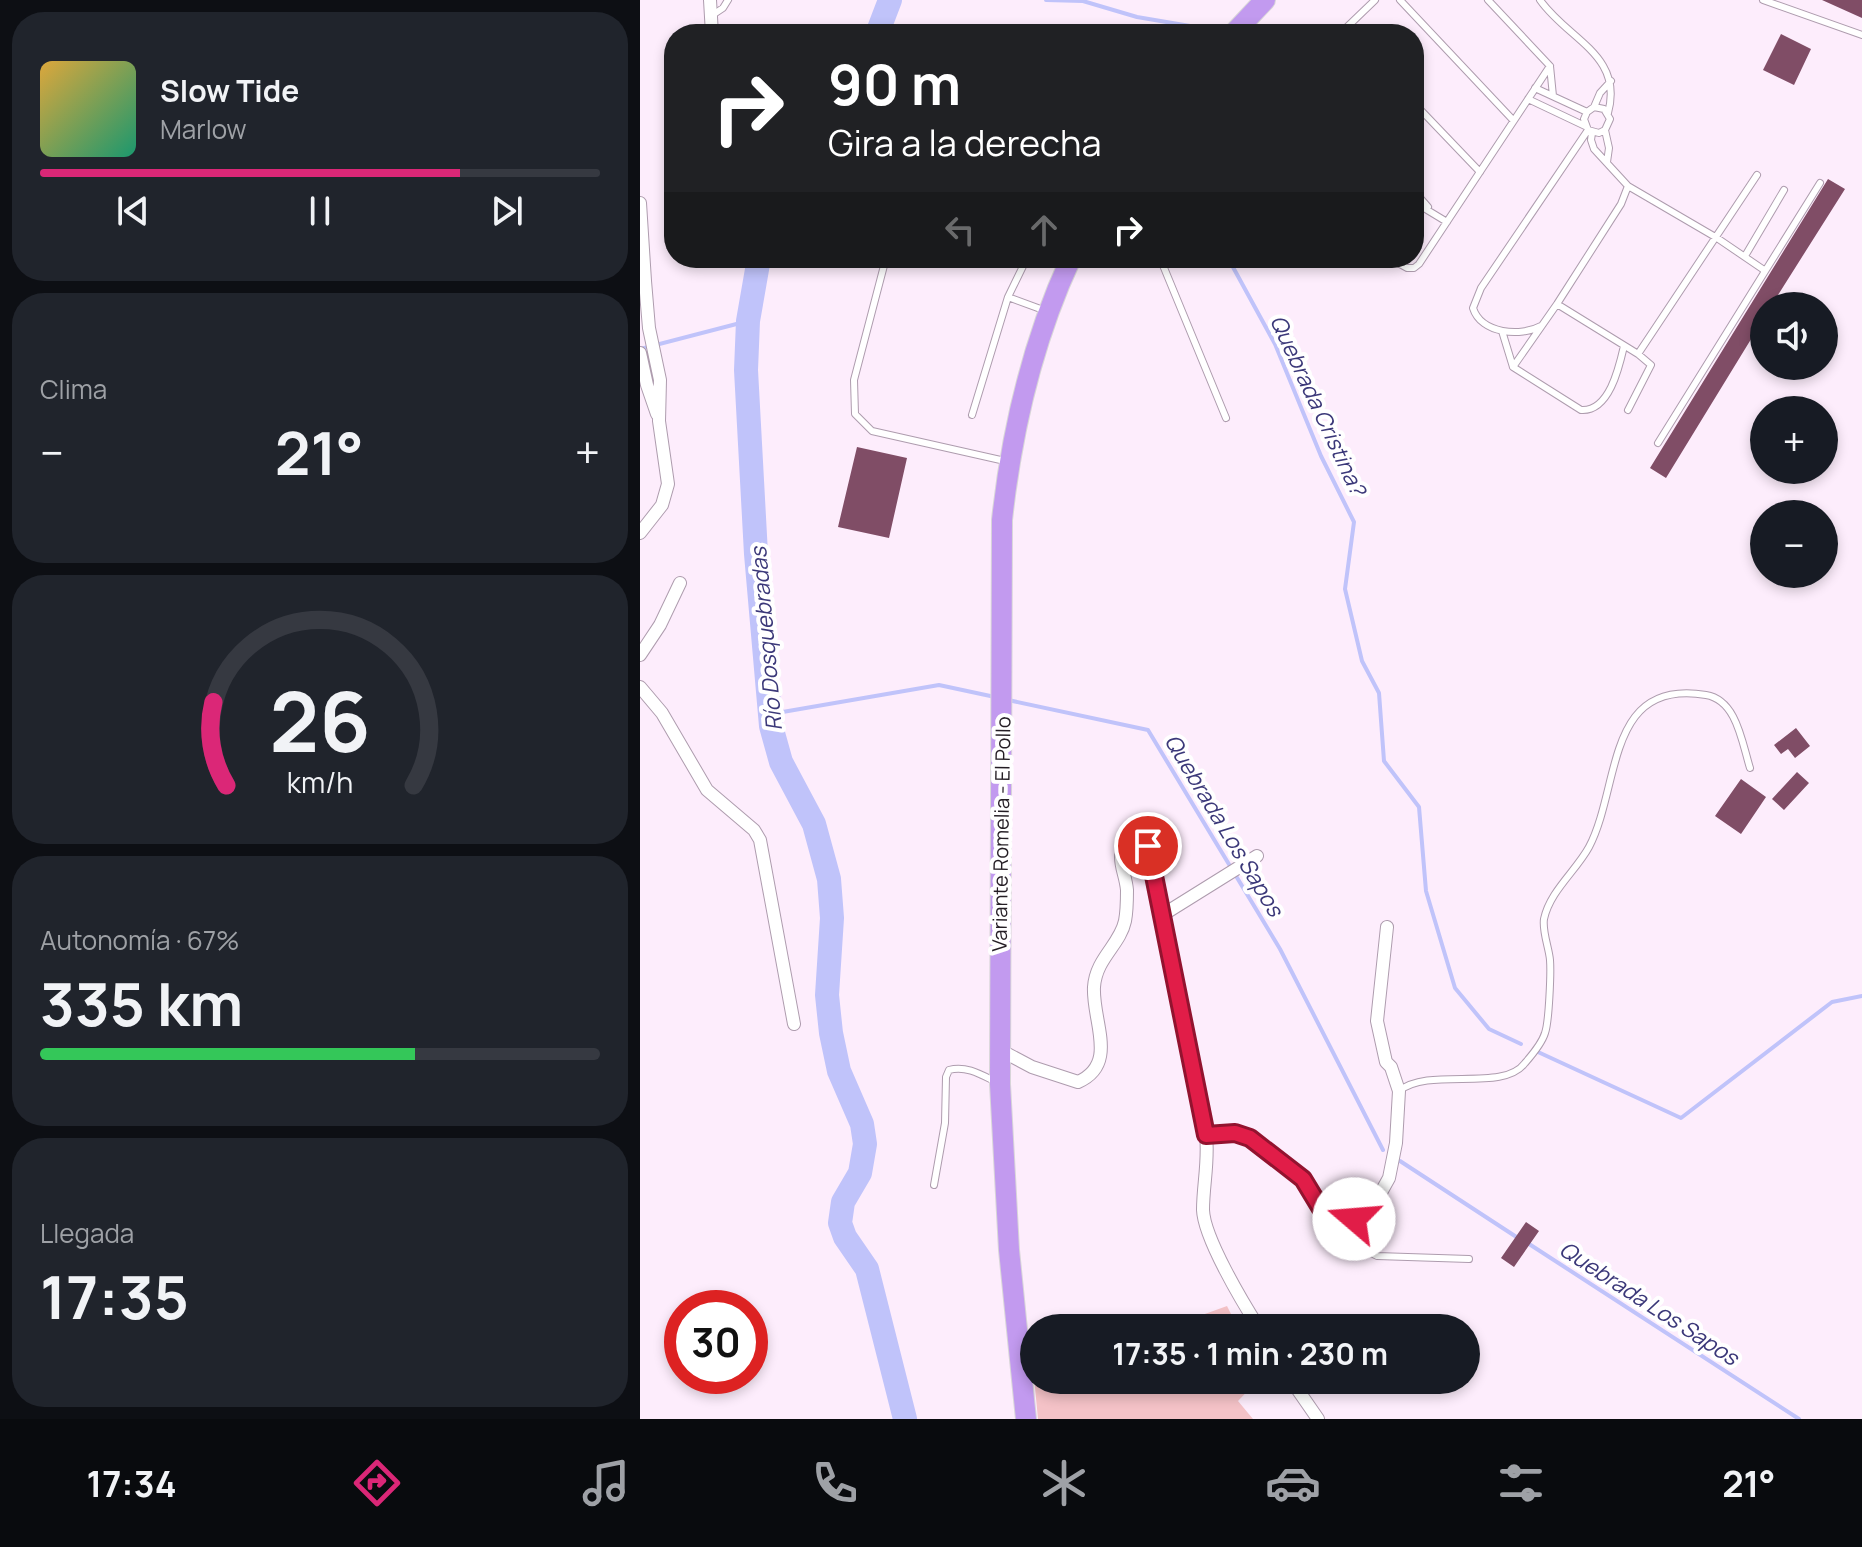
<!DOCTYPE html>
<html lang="es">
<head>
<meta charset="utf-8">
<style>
  body { margin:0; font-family:Manrope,sans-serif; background:#20242c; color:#f1f3f6; height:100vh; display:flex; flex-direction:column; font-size:30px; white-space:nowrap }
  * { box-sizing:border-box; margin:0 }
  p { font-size:26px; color:#9ea1a6 }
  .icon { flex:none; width:44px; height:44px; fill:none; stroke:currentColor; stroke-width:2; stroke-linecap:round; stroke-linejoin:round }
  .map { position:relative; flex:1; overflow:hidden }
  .details { display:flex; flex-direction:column; gap:12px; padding:12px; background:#0d0f14; width:640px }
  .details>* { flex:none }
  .hud { position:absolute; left:24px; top:24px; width:760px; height:244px; border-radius:32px; box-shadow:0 4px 12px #0003; background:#202124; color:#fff; overflow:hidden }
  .tools { position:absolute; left:1110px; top:292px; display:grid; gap:16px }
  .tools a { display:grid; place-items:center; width:88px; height:88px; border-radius:50%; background:#171b24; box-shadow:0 4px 12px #0003; font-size:40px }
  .speed { position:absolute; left:24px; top:1290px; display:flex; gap:16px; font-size:40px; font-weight:700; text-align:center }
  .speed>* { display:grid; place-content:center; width:104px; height:104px; border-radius:50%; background:#171b24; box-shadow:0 4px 12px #0003; line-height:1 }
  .speed .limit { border:12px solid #d22; background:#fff; color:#111 }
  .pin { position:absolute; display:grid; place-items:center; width:68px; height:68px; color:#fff; margin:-34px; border:4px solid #fff; border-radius:50%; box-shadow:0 2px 8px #0007 }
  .me { position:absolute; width:88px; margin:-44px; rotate:288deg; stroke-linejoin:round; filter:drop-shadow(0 0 6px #0008) }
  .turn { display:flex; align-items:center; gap:28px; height:168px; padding:0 32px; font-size:36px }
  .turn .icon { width:104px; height:104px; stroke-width:2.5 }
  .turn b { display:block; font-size:56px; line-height:68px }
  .lanes { display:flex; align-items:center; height:76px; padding:0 32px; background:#0003; justify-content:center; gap:40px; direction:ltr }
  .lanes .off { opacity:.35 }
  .big { font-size:60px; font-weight:700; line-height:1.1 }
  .details .card { flex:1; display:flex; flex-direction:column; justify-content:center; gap:12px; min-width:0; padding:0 28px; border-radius:32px; background:#20242c }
  .details .dial { align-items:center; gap:0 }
  .dial svg { height:208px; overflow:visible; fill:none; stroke:#363941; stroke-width:7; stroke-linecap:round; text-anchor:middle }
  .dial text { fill:#f1f3f6; stroke:none }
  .song { display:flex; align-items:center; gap:24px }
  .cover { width:96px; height:96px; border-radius:12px; background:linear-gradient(135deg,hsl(40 70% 55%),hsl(160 70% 35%)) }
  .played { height:8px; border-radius:4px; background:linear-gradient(90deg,#db2777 75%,#363941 75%) }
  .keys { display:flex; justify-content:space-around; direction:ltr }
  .heat { display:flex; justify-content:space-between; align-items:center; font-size:44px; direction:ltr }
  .charge { height:12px; border-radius:6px; background:linear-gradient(90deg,#34c759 67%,#363941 0) }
  .trip { position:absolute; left:380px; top:1314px; width:460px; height:80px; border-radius:40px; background:#171b24; box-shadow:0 4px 12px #0003; font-weight:700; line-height:80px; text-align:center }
  .tab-bar { display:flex; height:128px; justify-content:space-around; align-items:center; background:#090b0e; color:#9ea1a6 }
  .tab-bar .icon { width:56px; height:56px }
  .tab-bar .selected { color:#db2777 }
  .tab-bar b { font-size:36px; color:#f1f3f6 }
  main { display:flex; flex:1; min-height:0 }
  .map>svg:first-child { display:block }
  .green { fill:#f4c2c7 }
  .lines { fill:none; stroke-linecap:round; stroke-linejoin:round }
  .stream { stroke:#c0c3fa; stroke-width:4 }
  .river { stroke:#c0c3fa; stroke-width:24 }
  .building { fill:#804d66 }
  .service-casing { stroke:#ae9cae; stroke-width:8 }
  .minor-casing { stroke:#ae9cae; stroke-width:14 }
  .trunk-casing { stroke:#d8d6d8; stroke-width:22 }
  .service { stroke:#fff; stroke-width:6 }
  .minor { stroke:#fff; stroke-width:12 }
  .trunk { stroke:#c29aef; stroke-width:20 }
  .route-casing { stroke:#92132f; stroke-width:20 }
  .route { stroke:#e11d48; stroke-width:14 }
  .labels { text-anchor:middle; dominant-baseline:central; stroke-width:8; stroke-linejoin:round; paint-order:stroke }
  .street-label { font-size:20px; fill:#241d24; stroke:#fff }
  .water-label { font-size:22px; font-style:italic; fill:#3b3879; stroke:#fff }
</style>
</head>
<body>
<main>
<section class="details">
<div class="card">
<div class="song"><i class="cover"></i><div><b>Slow Tide</b><p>Marlow</p></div></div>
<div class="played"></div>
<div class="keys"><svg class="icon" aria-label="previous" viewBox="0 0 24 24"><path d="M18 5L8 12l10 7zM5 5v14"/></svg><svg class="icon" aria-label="pause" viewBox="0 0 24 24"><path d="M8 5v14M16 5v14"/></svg><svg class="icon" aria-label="next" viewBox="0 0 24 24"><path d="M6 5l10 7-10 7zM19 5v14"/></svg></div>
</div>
<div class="card"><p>Clima</p>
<div class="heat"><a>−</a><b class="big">21°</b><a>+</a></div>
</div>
<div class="card dial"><svg viewBox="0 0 100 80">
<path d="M14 69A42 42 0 1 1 86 69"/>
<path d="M14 69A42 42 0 0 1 9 37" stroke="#db2777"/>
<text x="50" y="56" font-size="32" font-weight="700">26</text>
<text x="50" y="72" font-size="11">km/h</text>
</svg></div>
<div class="card"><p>Autonomía · 67%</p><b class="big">335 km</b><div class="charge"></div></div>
<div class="card"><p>Llegada</p><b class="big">17:35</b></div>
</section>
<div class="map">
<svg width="1222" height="1419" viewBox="0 0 1222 1419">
  <rect width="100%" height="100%" fill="#fdedfc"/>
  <path class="green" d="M587 1306 598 1328H526Z
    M394 1377V1380H618L598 1401 613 1419H398Z"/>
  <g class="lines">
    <path class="stream" d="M406 0 443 1 497 17 550 26 552 34
      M588 258 635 344 681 456 714 522 705 589 722 661 739 693 744 761 779 807 786 891 815 988 849 1029 881 1044
      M0 349 108 321
      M368 700 508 730 640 949 743 1150
      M131 714 299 685 355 697
      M898 1052 1041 1118 1192 1002 1222 996
      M760 1161 878 1238
      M886 1242 1159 1419"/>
    <path class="river" d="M237 34 250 0
      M119 258 108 321 106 370 116 554 131 726 141 762 174 824 189 879 192 918 187 995 191 1033 199 1071 222 1124 225 1144 220 1173 203 1202 200 1223 205 1237 227 1269 265 1419"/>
  </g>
  <path class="building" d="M1182 0H1222V18Z
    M1141 34 1171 49 1154 85 1123 70Z
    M1188 179 1205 189 1131 306H1124V318L1026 478 1010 468Z
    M217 447 267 458 249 538 198 527Z
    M1156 728 1170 746 1155 758 1148 749 1141 754 1134 745Z
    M1157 772 1169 783 1144 810 1132 799Z
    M1101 779 1126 797 1101 834 1075 816Z
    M886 1222 899 1231 874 1267 861 1258Z"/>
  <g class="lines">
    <g class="service-casing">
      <path id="service" d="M760 0 873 120
        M848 0 910 66 913 96
        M900 0C928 40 984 55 968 113
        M1123 0 1222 35
        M71 16 83 8 88 0
        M707 34V27L735 0
        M895 88 947 112 954 107 964 109 970 119 965 130 959 133 948 130 944 119 947 112
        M888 99 945 126
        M774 103 840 172
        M954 107 960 93 971 81
        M965 130 969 148 967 162
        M952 133 951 140 954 149 988 186 1077 238 1124 270
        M774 191 788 207
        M774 202 807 222
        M1105 256 1144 190
        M246 258 214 380 215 414 232 431 365 461
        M520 258 586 418
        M749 258 767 268H774L779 264 910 66
        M368 297 406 311
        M917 304 998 354 1117 175
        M901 326C881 337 841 334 833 308L841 288 948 130
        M862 331 873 367 941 410C969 412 979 368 984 346
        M873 367 917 304 981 204 988 186
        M988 410 1011 365 998 354
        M332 415 368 297 387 258
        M1018 443 1180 183
        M759 1091C790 1066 863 1093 885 1063 892 1055 902 1043 905 1033 909 1022 911 973 910 960 909 948 902 931 904 919 910 891 936 871 949 847 981 786 965 678 1066 695 1097 700 1102 743 1110 768
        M294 1185 305 1123 306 1077 309 1070C326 1065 342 1075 356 1082
        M696 1223 717 1246 737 1256 829 1259"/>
    </g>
    <g class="minor-casing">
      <path id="minor" d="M70 0 72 34
        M0 203 5 281 9 328 20 380 19 421 28 484 22 505 0 533
        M0 353 7 385 17 414
        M0 655 20 625 40 583
        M0 687 22 713 67 790 114 830 120 840 154 1024
        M524 914 617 856
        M360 1050 392 1067 438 1082C479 1064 452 1021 454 987 456 958 480 945 485 921 487 911 487 900 487 890 485 868 472 855 492 838L508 846 566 1135C569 1161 563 1185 563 1210 564 1238 603 1303 619 1328
        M566 1135C577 1135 588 1132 598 1134 623 1139 658 1174 673 1193 682 1205 683 1215 696 1223L714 1219 739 1196 749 1178 756 1143 759 1091 751 1067 746 1062 737 1021 747 927
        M651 1380 678 1419"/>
    </g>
    <g class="trunk-casing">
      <path id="trunk" d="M593 34 625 0
        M386 1419 369 1250 360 1084 362 520C372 428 392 342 431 258"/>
    </g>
    <use href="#service" class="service"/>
    <use href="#minor" class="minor"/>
    <use href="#trunk" class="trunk"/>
  </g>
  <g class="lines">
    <g class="route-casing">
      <path id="route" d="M508 846 566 1135 595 1133 610 1138 663 1179 683 1212 696 1223 714 1219"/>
    </g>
    <use href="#route" class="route"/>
  </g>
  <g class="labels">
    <g class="street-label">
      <text transform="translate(361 834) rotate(-89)">Variante Romelia - El Pollo</text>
    </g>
    <g class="water-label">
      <text transform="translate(678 405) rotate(65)">Quebrada Cristina?</text>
      <text transform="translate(126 639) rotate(-95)">Río Dosquebradas</text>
      <text transform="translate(584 825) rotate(59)">Quebrada Los Sapos</text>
      <text transform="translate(1009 1303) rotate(33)">Quebrada Los Sapos</text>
    </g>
  </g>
</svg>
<div class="tools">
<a><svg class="icon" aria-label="sound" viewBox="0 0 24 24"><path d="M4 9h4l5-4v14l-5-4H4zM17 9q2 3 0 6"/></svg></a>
<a>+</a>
<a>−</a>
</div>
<div class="speed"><div class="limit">30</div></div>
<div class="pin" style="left:508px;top:846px;background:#d93025"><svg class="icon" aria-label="arrive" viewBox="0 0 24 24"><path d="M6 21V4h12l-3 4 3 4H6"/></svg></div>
<svg class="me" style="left:714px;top:1219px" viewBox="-20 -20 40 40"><circle r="19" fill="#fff"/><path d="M0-13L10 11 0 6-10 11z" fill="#e11d48"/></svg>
<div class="trip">17:35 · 1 min · 230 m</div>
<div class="hud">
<div class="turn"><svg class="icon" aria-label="right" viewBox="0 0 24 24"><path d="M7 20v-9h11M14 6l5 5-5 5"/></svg><div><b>90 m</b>Gira a la derecha</div></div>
<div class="lanes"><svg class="icon off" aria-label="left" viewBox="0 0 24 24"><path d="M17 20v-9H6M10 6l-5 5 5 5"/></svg><svg class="icon off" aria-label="ahead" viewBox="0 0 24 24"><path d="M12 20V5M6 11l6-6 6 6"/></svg><svg class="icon" aria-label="right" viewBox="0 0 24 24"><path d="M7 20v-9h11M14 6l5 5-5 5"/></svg></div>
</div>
</div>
</main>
<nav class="tab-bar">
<b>17:34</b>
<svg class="icon selected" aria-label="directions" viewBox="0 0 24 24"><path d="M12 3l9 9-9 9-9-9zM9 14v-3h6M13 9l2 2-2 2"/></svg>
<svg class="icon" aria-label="music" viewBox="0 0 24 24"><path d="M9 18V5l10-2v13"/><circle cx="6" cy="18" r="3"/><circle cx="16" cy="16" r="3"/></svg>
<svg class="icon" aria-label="phone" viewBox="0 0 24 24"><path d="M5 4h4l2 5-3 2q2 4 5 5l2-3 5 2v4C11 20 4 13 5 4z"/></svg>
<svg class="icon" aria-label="climate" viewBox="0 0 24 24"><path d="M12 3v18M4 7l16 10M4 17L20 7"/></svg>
<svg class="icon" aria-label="car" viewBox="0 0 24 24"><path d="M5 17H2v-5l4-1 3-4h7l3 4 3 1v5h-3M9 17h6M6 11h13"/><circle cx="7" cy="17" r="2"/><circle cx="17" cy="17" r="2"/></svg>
<svg class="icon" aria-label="filters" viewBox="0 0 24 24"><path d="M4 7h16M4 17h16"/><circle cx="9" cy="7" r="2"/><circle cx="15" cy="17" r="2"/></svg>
<b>21°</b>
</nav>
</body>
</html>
